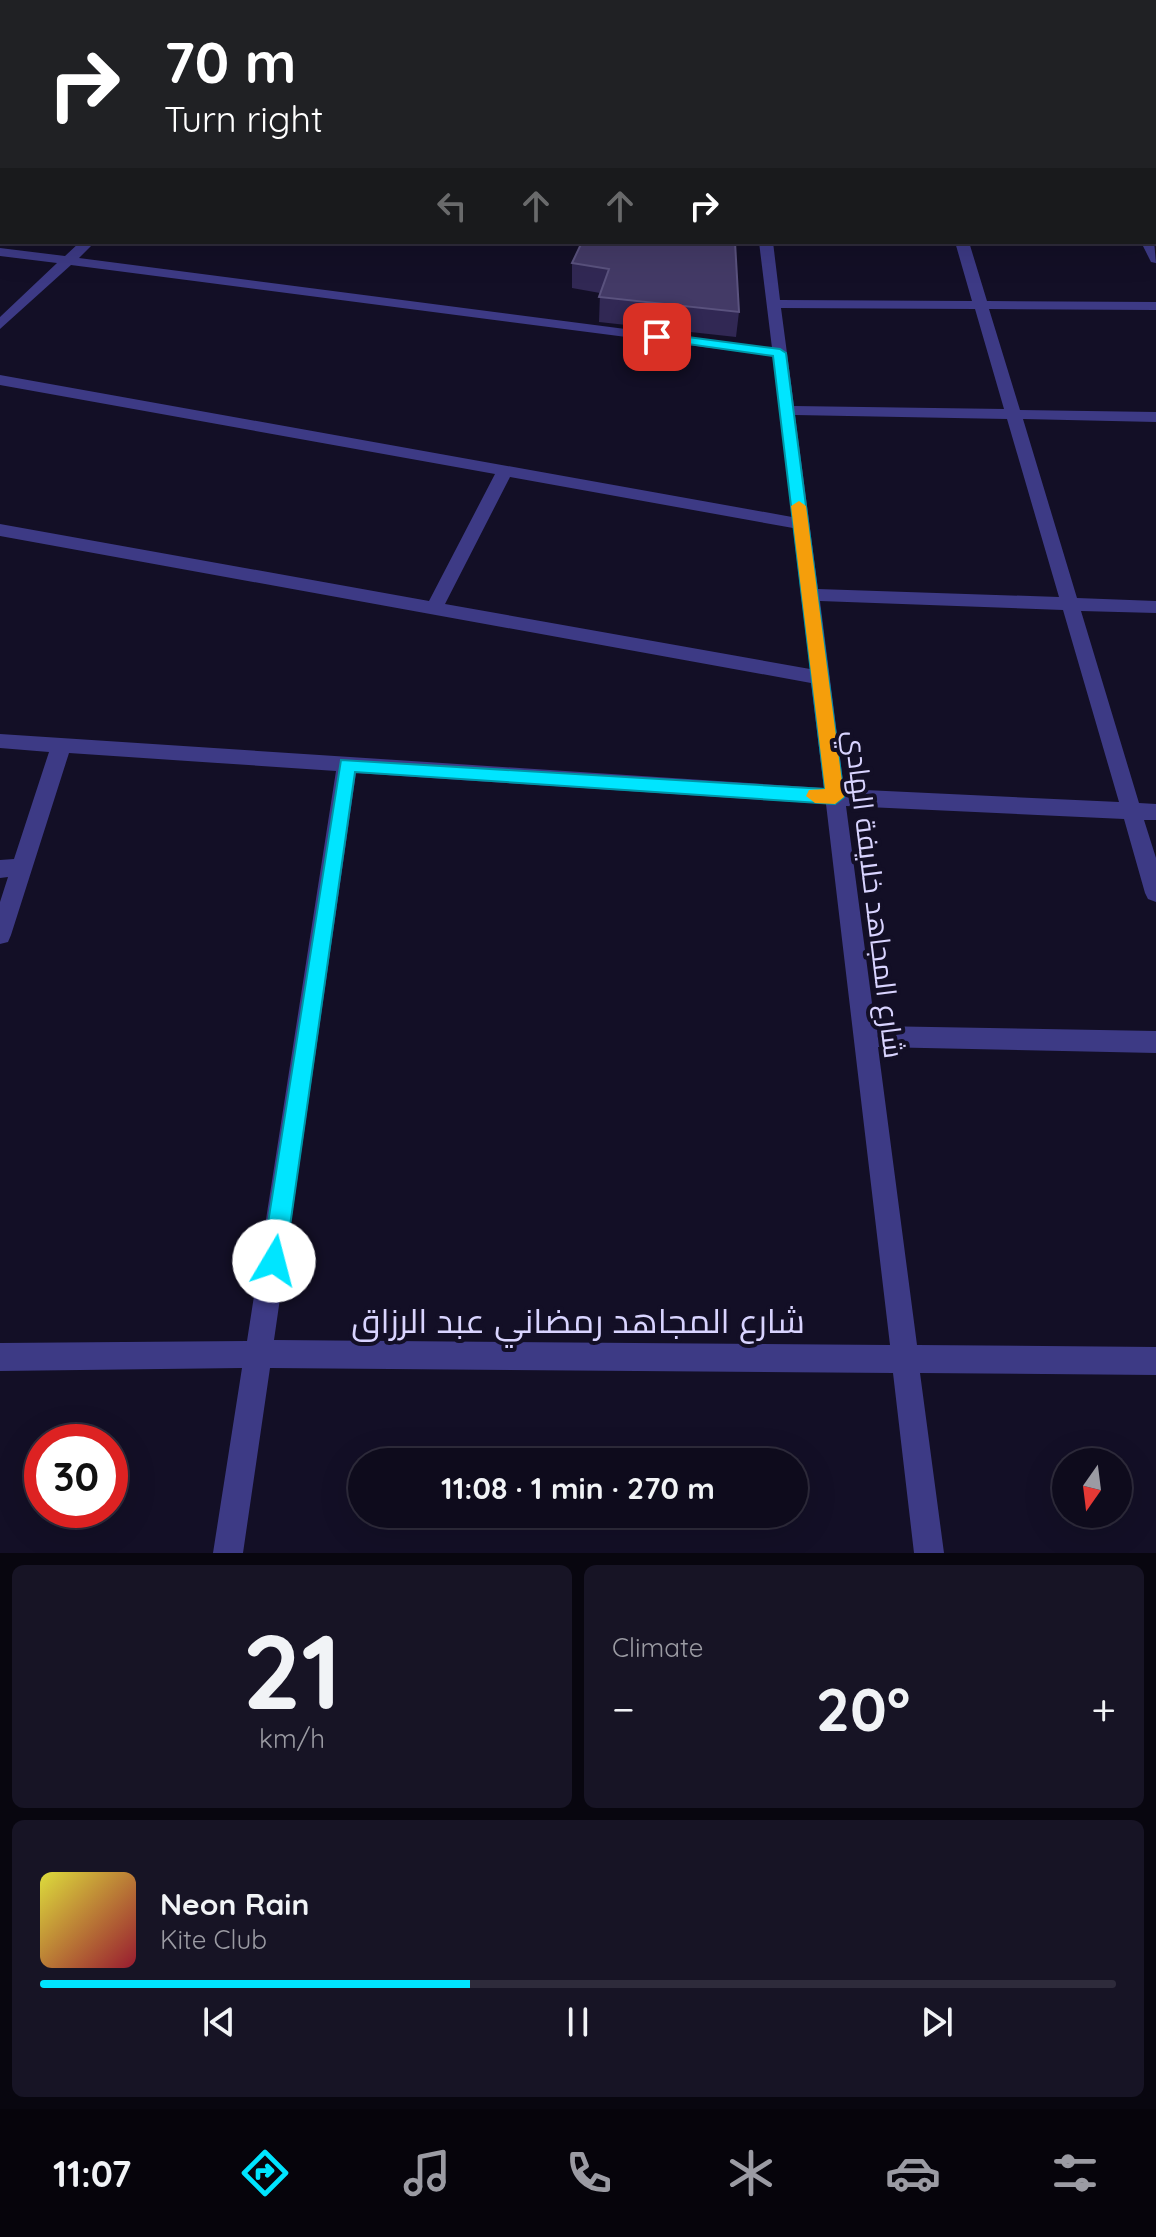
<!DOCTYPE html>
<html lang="en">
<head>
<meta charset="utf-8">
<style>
  body { margin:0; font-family:Quicksand,Cairo,sans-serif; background:#171425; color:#f1f3f6; height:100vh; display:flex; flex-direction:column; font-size:30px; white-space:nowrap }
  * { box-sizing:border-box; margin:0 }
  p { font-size:26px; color:#9b9ba3 }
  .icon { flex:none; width:44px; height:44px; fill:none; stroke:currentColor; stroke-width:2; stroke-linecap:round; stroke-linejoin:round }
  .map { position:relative; height:1553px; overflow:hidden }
  .sheet { display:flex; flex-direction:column; gap:12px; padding:12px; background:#08060f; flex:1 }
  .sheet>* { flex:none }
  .guide { position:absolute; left:0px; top:0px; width:1156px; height:244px; box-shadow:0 8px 32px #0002,0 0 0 2px #2e2b3b; background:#202124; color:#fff; overflow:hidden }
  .needle { width:52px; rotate:194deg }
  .controls { position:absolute; left:1052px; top:1448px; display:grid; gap:16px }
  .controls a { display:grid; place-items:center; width:80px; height:80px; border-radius:50%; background:#0e0b1c; box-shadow:0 8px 32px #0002,0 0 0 2px #2e2b3b; font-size:40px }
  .speed { position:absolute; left:24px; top:1424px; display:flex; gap:16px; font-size:40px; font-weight:700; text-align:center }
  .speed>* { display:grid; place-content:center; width:104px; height:104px; border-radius:50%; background:#0e0b1c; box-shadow:0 8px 32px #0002,0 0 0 2px #2e2b3b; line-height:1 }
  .speed .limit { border:12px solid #d22; background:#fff; color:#111 }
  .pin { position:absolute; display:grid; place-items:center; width:68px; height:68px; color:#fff; margin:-34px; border-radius:16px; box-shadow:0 4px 12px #0006 }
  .me { position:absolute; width:88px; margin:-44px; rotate:8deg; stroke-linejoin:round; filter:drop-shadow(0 0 6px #0008) }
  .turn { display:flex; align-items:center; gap:28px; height:168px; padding:0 32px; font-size:36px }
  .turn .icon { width:104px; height:104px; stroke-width:2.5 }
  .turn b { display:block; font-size:56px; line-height:68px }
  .lanes { display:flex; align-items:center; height:76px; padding:0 32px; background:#0003; justify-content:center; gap:40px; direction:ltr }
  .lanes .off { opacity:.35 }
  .big { font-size:60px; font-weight:700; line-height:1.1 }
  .sheet .widget { flex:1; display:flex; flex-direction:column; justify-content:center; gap:12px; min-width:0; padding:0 28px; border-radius:12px; background:#171425 }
  .sheet .dial { align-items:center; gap:0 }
  .dial b { font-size:104px; line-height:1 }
  .song { display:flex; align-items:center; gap:24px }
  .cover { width:96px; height:96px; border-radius:12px; background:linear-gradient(135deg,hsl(60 70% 55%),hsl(350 70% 35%)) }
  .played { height:8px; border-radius:4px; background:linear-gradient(90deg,#00e5ff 40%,#2e2b3b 40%) }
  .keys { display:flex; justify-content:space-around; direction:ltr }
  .heat { display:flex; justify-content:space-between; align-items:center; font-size:44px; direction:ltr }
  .sheet .tiles { flex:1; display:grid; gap:12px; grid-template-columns:1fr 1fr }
  .widget:last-child { grid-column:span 2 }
  .trip { position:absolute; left:348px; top:1448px; width:460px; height:80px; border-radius:40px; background:#0e0b1c; box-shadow:0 8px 32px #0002,0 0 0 2px #2e2b3b; font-weight:700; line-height:80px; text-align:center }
  .tabs { display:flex; height:128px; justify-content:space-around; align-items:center; background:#06040b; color:#9b9ba3 }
  .tabs .icon { width:56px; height:56px }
  .tabs .current { color:#00e5ff }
  .tabs b { font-size:36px; color:#f1f3f6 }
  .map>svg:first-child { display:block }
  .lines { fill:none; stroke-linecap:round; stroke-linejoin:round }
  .street { fill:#3d3a85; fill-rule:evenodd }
  .secondary { fill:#6f6bff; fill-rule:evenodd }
  .wall { fill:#312854 }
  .building { fill:#433a66; stroke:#5a527e; stroke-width:2 }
  .route { fill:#00e5ff; stroke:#0095a6; stroke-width:2 }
  .slow { fill:#f59e0b }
  .labels { text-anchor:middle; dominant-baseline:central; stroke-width:8; stroke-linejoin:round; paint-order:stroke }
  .street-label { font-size:28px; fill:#d9d4ff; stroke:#130f26 }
  .near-street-label { font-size:34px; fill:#d9d4ff; stroke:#130f26 }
</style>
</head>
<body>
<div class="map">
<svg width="1156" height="1553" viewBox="0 0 1156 1553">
  <rect width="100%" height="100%" fill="#130f26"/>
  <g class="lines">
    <path class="street" d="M959 0H970L958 2Z
      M1136 0H1156V5L1154 2Z
      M1154 48H1156V55H1154Z
      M0 138H2V146H0Z
      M1154 162H1156V170H1154Z
      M1154 241 1156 263 1151 262 1141 242Z
      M80 242H95L79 258 772 348 759 242H773L780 300 972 301 955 242H969L987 301 1156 302V310L989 309 1020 410 1156 412V422L1023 419 1077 598 1156 601V613L1081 611 1139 803 1156 804V820H1144L1156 858V902L1148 899 1145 893 1124 819 846 806 875 1026 1156 1031V1053L878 1047 917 1345 1156 1347V1375L920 1373 944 1553H914L893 1373 270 1368 243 1553H213L242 1368 0 1371V1343L247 1341 336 771 69 753 11 935 8 942 0 944V902L8 877 0 878V860L14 859 49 752 0 748V734L824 788 811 683 0 536V524L429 601 495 474 0 385V375L792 517 773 356 71 265 0 329V317L57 263 0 256V248L65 256ZM781 308 975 309 1004 409 794 406ZM795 415 1007 419 1059 597 818 589ZM510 477 793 528 810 669 445 604ZM820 601 1063 610 1119 802 844 789ZM356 773 826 804 890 1345 274 1340Z"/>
    <path class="secondary" d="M152 0H164L151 2Z
      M182 0H194L181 2Z
      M2 110V119L0 120V111Z"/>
  </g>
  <path class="wall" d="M582 242 739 312 736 337 599 322 600 293 572 288V263Z"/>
  <path class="building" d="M582 242H735L739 312 599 297 609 269 572 263Z"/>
  <path class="route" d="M657 333 780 349 786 353 844 797 835 804 355 772 285 1261 282 1269 274 1273 265 1269 262 1261 341 760 825 789 773 356 652 339V334Z"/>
  <path class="slow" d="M799 501 806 506 844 797 835 804 815 803 806 796 809 790 825 789 791 506Z"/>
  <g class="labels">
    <g class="street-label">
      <text transform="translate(875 894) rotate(83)">شارع المجاهد خلايفة الهادي</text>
    </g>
    <g class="near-street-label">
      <text x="578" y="1320">شارع المجاهد رمضاني عبد الرزاق</text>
    </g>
  </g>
</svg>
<div class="controls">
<a><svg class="needle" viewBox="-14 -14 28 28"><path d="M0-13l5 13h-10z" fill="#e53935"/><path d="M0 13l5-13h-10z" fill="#9b9ba3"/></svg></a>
</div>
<div class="speed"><div class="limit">30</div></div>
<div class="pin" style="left:657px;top:337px;background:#d93025"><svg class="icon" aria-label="arrive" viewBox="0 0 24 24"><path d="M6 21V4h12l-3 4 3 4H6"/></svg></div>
<svg class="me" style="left:274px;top:1261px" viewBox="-20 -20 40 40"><circle r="19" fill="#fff"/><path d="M0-13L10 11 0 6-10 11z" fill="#00e5ff"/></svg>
<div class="trip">11:08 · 1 min · 270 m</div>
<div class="guide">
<div class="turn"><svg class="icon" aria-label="right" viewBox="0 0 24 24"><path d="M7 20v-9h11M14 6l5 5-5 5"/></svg><div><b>70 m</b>Turn right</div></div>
<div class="lanes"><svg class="icon off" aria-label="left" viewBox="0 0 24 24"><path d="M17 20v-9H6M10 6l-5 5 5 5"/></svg><svg class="icon off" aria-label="ahead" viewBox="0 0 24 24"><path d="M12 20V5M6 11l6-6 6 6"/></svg><svg class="icon off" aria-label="ahead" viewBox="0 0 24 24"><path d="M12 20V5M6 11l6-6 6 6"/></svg><svg class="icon" aria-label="right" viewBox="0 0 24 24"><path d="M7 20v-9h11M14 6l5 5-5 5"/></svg></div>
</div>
</div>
<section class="sheet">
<div class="tiles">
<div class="widget dial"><b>21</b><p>km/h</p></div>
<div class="widget"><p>Climate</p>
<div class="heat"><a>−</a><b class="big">20°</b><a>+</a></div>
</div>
<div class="widget">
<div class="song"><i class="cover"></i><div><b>Neon Rain</b><p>Kite Club</p></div></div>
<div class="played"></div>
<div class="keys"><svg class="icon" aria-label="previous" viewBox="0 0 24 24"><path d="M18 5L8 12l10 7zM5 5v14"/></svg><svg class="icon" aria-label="pause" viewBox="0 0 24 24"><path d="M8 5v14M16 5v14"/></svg><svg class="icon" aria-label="next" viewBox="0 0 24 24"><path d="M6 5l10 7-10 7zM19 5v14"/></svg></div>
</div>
</div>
</section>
<nav class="tabs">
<b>11:07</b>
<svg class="icon current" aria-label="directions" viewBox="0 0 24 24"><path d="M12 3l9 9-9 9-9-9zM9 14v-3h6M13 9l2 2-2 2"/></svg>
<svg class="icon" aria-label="music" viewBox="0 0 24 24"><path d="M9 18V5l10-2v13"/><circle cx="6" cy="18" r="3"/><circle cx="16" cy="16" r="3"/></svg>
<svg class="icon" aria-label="phone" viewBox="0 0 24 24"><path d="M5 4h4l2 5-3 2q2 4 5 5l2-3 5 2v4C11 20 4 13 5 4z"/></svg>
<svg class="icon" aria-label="climate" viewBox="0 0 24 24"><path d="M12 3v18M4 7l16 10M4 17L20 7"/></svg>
<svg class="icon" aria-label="car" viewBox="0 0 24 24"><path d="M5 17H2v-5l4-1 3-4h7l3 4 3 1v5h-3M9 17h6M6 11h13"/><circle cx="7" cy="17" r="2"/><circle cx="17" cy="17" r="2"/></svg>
<svg class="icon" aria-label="filters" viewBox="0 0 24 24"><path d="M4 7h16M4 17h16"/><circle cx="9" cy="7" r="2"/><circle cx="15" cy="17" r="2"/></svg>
</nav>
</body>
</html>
